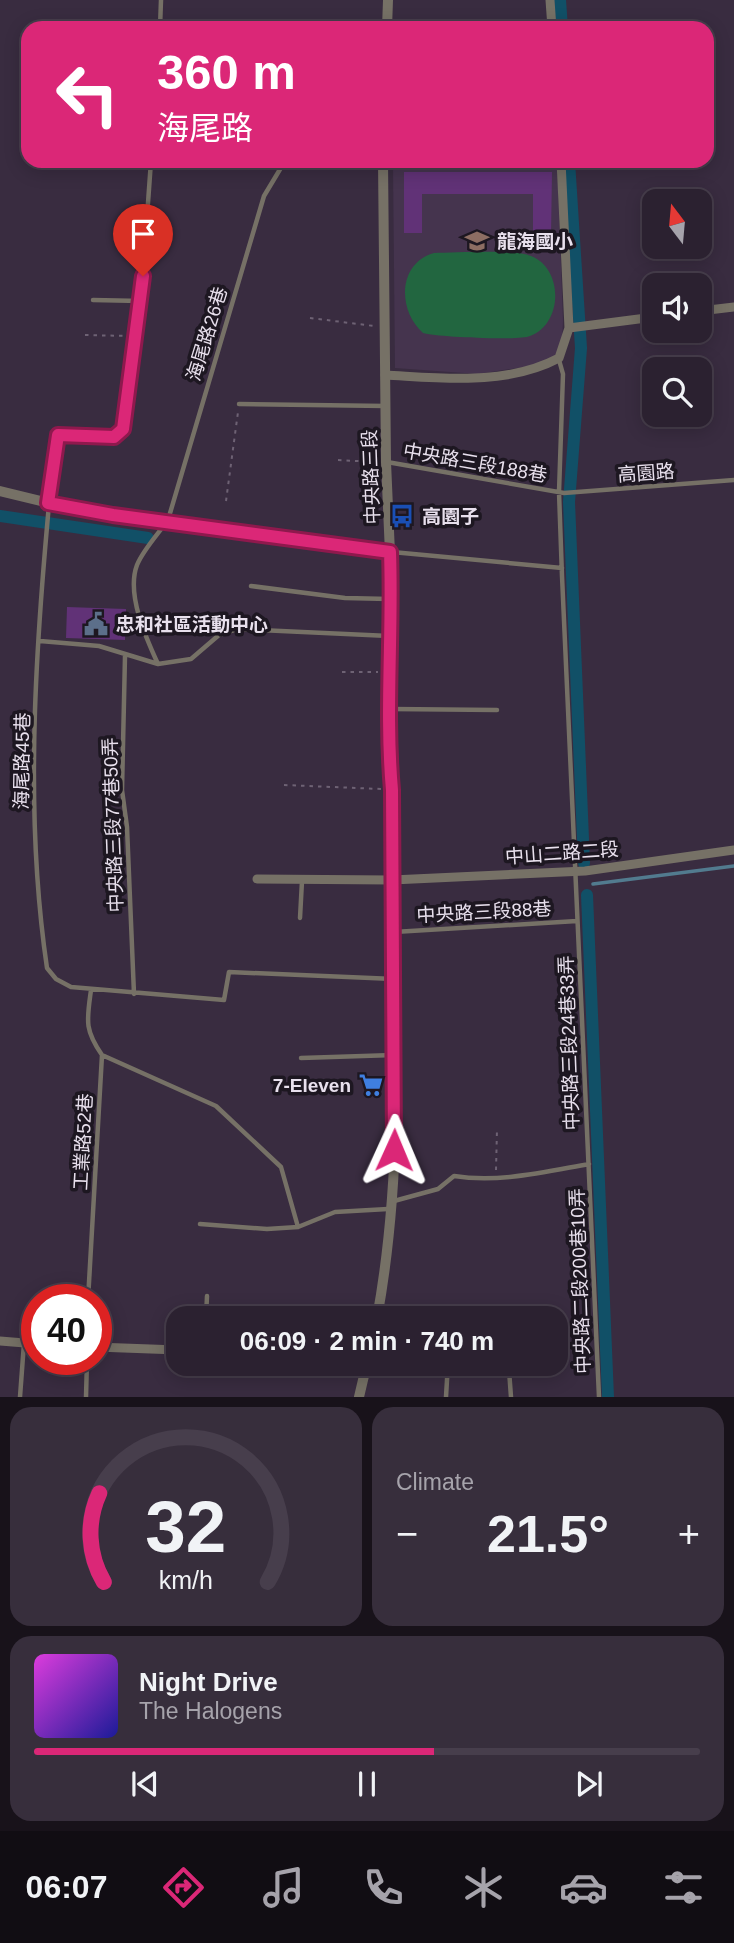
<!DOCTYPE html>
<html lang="en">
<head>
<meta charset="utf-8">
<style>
  body { margin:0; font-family:Helvetica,"Noto Sans TC",sans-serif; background:#372e3c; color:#f1f3f6; height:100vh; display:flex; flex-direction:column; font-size:26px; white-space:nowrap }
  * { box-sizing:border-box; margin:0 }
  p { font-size:23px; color:#a6a3ab }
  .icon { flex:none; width:38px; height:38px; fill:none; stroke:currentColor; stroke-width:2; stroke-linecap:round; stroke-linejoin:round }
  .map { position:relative; height:1397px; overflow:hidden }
  .drawer { display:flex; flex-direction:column; gap:10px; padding:10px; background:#18121a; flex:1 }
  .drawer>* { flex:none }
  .top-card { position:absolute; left:21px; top:21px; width:693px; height:147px; border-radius:21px; box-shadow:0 4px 18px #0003,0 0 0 2px #473e4c; background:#db2777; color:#fff; overflow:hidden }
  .needle { width:46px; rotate:344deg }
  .tools { position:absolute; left:642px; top:189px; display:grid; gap:14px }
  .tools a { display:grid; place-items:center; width:70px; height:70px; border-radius:14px; background:#2b2130; box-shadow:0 4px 18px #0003,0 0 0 2px #473e4c; font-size:35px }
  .speed { position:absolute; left:21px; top:1284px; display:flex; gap:14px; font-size:35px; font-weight:700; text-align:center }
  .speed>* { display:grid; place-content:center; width:91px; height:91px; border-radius:50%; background:#2b2130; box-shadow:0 4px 18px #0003,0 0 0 2px #473e4c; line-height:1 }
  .speed .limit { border:10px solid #d22; background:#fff; color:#111 }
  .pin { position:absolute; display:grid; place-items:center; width:60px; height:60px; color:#fff; margin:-72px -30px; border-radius:50% 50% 50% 0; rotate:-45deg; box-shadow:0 0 7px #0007 }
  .pin .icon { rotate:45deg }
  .me { position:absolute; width:77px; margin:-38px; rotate:1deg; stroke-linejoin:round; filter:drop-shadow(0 0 5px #0008) }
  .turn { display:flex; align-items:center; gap:24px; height:147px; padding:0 21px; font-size:32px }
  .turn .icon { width:91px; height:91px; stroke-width:2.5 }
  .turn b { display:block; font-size:49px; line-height:60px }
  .big { font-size:52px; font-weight:800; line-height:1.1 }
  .drawer .card { flex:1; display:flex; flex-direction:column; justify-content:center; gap:10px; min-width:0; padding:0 24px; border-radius:21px; background:#372e3c }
  .drawer .dial { align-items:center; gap:0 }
  .dial svg { height:182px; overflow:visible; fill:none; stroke:#473e4c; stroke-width:7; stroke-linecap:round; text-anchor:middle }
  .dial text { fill:#f1f3f6; stroke:none }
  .song { display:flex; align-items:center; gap:21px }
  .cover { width:84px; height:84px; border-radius:10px; background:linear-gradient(135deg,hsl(300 70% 55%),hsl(240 70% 35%)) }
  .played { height:7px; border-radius:4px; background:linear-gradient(90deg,#db2777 60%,#473e4c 60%) }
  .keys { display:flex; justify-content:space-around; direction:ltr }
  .heat { display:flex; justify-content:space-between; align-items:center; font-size:38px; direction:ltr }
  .drawer .tiles { flex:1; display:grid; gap:10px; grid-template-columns:1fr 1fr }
  .card:last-child { grid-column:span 2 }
  .trip { position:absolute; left:166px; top:1306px; width:402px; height:70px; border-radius:21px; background:#2b2130; box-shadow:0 4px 18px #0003,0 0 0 2px #473e4c; font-weight:800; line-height:70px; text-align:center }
  .menu { display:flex; height:112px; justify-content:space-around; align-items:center; background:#110d13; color:#a6a3ab }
  .menu .icon { width:49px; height:49px }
  .menu .on { color:#db2777 }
  .menu b { font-size:32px; color:#f1f3f6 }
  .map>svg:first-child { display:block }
  .built { fill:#45344e }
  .green { fill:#226640 }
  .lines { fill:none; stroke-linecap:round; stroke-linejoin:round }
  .stream { stroke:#527b8f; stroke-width:3.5 }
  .canal { stroke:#115067; stroke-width:12 }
  .building { fill:#613277 }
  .path { stroke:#6e6274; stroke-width:2; stroke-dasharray:3.5 5; stroke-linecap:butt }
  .service { stroke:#767166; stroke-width:4.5 }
  .minor { stroke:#767166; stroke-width:9 }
  .tertiary { stroke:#767166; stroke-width:10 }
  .route-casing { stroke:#8e194d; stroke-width:18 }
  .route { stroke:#db2777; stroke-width:12 }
  .labels { text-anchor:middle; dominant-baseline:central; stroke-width:7; stroke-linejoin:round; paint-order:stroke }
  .poi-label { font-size:19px; font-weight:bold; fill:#e8e0ed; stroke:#1d1721; text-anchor:start }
  .street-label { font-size:19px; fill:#e8e0ed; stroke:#1d1721 }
</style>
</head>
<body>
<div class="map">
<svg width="734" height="1397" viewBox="0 0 734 1397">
  <rect width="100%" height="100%" fill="#392c40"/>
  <path class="built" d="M557 161 563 321 562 342 555 357 543 364 478 374 395 368 393 162Z"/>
  <path class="green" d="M434 253C456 253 514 249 531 256 563 268 564 323 530 336 518 341 437 337 423 333 397 310 398 263 434 253Z"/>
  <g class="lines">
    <path class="stream" d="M593 884 734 866"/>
    <path class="canal" d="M560 0 562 28
      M569 161 581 348 569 502 584 863
      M0 516 148 538
      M587 895 608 1397"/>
  </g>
  <path class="building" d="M404 172H552L551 236H533V194H422V233H404Z
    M67 607 126 609 125 640 66 638Z"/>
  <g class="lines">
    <path class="path" d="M310 318 374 326
      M85 335 128 336
      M338 460 375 462
      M226 501 238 412
      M342 672H378
      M284 785 381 789
      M496 1170 497 1129"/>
    <path class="service" d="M160 28 161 0
      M151 161 141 301 123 429 114 437 65 433 55 438C39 613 21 793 47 968L56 979 71 987 224 1000 229 972 394 979
      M288 161 382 163
      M93 300 141 301
      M559 360 563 374 559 492 562 576 599 1397
      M239 404 386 406
      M387 462 564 493 734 480
      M392 552 562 568
      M251 586 345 598 389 599
      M40 641 99 646 158 664 191 659 219 635 237 629 389 636
      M125 656 122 790 127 827 134 994
      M158 664C146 638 126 594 137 565 143 550 158 534 168 520L264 196 285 161
      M391 709 497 710
      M300 918 302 881
      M394 932 577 921
      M102 1055 216 1106 281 1167 298 1227
      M301 1058 394 1055
      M394 1201 438 1189 454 1176C499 1183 544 1172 589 1164
      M200 1224 267 1229 298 1227 335 1212 388 1209
      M88 1300 102 1055C84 1029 87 1020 91 990
      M206 1318 207 1296
      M335 1318 340 1311
      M502 1363 509 1370 511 1397
      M20 1397 24 1343
      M86 1397 87 1360
      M446 1397 448 1363"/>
    <path class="minor" d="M550 0 552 28
      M561 161 569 328
      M700 311 734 307
      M385 375C443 378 506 386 559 358L569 328 654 317
      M257 879 392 880 585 871 734 850
      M0 1341 37 1344
      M96 1347 178 1350"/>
    <path class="tertiary" d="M387 28 388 0
      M0 491 78 510 390 552
      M377 1318C409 1144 392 965 392 790L388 746 392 599 386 462 383 161
      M359 1397 367 1363"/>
  </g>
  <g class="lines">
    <g class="route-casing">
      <path id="route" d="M143 276 123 429 114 437 58 435 48 503 113 515 390 552C393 631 385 711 392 790L394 1150"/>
    </g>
    <use href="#route" class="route"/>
  </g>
  <defs>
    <g id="school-bare" transform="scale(1.89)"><path d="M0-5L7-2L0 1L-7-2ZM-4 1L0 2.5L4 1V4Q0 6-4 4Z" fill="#8d6e63" stroke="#1d1721" stroke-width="2.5" paint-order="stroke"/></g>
    <g id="bus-bare" transform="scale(1.89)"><path d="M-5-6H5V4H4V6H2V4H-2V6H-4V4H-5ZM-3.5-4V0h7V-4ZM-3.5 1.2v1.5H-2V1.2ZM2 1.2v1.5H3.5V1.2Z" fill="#1a4fb4" stroke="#1d1721" stroke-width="2.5" paint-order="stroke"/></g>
    <g id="civic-bare" transform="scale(1.89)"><path d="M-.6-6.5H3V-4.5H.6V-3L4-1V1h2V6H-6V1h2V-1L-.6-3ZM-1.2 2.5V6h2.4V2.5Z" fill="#5c6f8a" stroke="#1d1721" stroke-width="2.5" paint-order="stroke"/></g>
    <g id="supermarket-bare" transform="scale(1.89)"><path d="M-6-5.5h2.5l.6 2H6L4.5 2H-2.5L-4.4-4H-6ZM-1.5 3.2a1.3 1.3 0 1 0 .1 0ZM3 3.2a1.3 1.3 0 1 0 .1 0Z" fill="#3f7fe0" stroke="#1d1721" stroke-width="2.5" paint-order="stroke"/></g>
  </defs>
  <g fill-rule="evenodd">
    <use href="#school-bare" x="477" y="241"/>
    <use href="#bus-bare" x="402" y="516"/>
    <use href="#civic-bare" x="96" y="624"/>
    <use href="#supermarket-bare" x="371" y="1085"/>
  </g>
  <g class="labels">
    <g class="poi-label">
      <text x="497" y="241">龍海國小</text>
      <text x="422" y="516">高園子</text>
      <text x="116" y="624">忠和社區活動中心</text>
      <text x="351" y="1085" text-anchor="end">7-Eleven</text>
    </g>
    <g class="street-label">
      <text transform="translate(207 334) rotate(-73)">海尾路26巷</text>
      <text transform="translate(475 463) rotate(10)">中央路三段188巷</text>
      <text transform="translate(646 473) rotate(-4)">高園路</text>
      <text transform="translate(371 477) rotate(-92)">中央路三段</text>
      <text transform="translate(22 761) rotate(-89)">海尾路45巷</text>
      <text transform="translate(113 825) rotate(-92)">中央路三段77巷50弄</text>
      <text transform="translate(562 853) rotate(-4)">中山二路二段</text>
      <text transform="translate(484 912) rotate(-3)">中央路三段88巷</text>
      <text transform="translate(569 1043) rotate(-92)">中央路三段24巷33弄</text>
      <text transform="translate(83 1142) rotate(-87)">工業路52巷</text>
      <text transform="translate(580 1281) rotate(-92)">中央路二段200巷10弄</text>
    </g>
  </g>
</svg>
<div class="tools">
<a><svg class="needle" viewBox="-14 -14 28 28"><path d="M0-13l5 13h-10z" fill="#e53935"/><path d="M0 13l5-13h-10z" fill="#a6a3ab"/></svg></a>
<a><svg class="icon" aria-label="sound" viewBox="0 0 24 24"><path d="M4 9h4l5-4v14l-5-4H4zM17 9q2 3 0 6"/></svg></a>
<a><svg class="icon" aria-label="search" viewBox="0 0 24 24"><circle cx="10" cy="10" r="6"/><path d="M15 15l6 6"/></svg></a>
</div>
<div class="speed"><div class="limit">40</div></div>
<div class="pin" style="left:143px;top:276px;background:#d93025"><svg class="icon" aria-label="arrive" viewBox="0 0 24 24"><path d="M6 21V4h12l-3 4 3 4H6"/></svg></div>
<svg class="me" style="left:394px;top:1150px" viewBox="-20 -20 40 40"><path d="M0-17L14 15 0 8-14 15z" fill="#db2777" stroke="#fff" stroke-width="4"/></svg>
<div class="trip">06:09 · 2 min · 740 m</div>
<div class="top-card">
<div class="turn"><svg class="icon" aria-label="left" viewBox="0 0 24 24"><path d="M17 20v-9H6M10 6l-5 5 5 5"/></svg><div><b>360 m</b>海尾路</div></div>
</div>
</div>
<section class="drawer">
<div class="tiles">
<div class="card dial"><svg viewBox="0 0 100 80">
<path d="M14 69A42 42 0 1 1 86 69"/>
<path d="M14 69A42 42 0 0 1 12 30" stroke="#db2777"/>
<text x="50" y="56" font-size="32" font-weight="700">32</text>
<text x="50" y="72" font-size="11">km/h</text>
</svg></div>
<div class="card"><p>Climate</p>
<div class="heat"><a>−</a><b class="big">21.5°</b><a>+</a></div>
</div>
<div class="card">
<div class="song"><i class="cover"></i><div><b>Night Drive</b><p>The Halogens</p></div></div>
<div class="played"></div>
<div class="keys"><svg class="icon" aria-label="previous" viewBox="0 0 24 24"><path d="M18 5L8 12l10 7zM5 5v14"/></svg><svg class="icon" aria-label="pause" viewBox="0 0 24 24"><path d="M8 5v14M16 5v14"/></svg><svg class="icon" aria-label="next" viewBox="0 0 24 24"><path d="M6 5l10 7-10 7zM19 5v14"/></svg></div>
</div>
</div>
</section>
<nav class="menu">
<b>06:07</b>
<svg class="icon on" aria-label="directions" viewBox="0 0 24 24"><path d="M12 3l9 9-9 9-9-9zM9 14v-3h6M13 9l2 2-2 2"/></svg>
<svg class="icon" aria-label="music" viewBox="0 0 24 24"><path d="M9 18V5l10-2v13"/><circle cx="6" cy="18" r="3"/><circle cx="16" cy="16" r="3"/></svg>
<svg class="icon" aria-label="phone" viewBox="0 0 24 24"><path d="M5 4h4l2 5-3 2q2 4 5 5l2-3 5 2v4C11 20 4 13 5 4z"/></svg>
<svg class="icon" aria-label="climate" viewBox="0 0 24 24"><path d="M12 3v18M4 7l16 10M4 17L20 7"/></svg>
<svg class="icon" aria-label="car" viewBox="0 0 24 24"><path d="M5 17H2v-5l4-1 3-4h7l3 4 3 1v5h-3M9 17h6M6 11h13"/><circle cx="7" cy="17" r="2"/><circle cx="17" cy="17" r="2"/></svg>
<svg class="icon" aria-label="filters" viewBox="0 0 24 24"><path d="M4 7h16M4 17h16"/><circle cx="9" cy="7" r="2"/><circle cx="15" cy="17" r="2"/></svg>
</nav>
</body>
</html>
